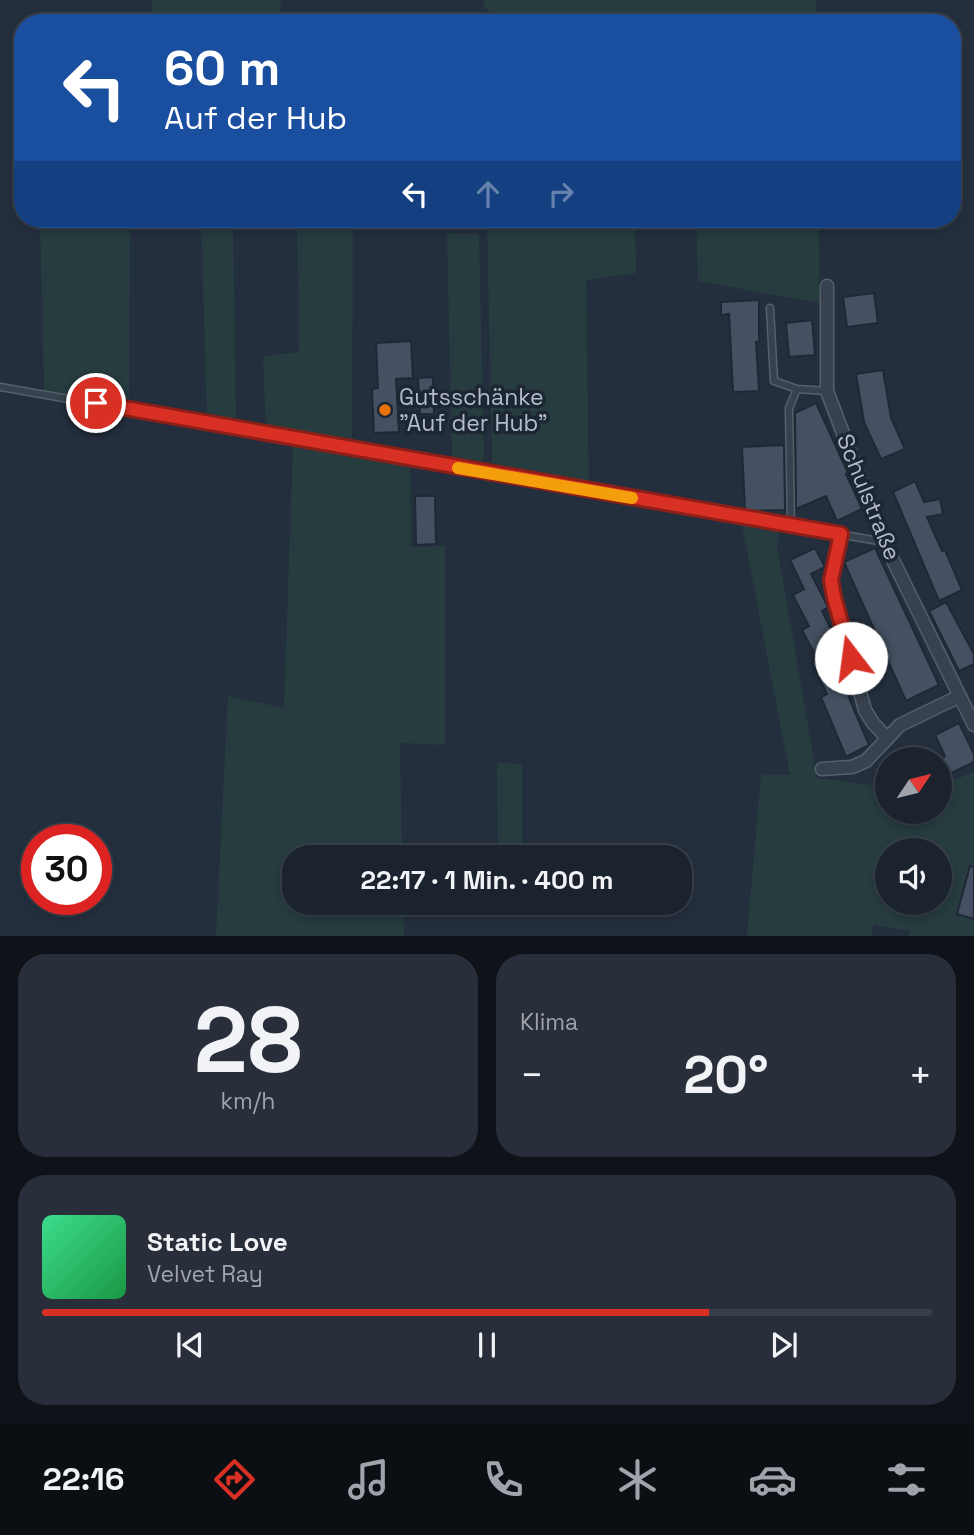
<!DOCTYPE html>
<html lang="de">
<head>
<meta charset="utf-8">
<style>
  body { margin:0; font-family:"Space Grotesk",sans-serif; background:#282f3a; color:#f1f3f6; height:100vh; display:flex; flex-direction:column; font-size:26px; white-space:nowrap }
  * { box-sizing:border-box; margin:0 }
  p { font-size:23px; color:#a0a4aa }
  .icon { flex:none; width:38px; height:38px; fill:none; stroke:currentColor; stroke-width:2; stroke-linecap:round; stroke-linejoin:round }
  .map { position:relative; height:936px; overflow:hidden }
  .sheet { display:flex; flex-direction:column; gap:18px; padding:18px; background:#0f1319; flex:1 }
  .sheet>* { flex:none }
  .top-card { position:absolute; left:14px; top:14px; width:947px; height:214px; border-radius:28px; box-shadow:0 4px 10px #0003,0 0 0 2px #39404a; background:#1a4fa0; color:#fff; overflow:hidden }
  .needle { width:46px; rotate:55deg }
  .controls { position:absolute; left:875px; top:747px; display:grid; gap:14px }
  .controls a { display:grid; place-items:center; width:77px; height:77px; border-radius:50%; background:#1b232e; box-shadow:0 4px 10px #0003,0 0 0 2px #39404a; font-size:35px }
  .speed { position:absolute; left:21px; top:824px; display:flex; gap:14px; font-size:35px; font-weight:700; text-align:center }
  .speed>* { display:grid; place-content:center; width:91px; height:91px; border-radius:50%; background:#1b232e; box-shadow:0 4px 10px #0003,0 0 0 2px #39404a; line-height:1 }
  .speed .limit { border:10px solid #d22; background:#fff; color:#111 }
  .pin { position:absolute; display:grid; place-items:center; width:60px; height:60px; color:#fff; margin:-30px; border:4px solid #fff; border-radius:50%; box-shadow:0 2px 7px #0007 }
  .me { position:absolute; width:77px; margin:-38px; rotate:345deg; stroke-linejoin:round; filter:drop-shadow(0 0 5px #0008) }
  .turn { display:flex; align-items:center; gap:24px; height:147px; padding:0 35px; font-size:32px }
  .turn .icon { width:91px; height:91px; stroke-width:2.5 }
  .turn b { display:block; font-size:49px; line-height:60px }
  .lanes { display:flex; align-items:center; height:66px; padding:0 35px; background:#0003; justify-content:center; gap:35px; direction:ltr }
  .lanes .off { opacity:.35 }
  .big { font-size:52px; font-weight:700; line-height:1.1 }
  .sheet .card { flex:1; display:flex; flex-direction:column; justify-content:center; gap:10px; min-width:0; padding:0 24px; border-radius:28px; background:#282f3a }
  .sheet .dial { align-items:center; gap:0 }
  .dial b { font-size:91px; line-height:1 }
  .song { display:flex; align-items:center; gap:21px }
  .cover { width:84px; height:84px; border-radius:10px; background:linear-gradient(135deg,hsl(150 70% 55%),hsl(140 70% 35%)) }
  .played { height:7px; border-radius:4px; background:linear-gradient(90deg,#d93025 75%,#39404a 75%) }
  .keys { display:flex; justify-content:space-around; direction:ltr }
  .heat { display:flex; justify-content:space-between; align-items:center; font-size:38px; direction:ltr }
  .sheet .tiles { flex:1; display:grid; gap:18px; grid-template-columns:1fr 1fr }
  .card:last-child { grid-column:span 2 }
  .trip { position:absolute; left:282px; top:845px; width:410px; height:70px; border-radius:28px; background:#1b232e; box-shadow:0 4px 10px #0003,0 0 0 2px #39404a; font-weight:700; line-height:70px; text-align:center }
  .tab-bar { display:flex; height:112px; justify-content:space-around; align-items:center; background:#0b0e12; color:#a0a4aa }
  .tab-bar .icon { width:49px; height:49px }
  .tab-bar .on { color:#d93025 }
  .tab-bar b { font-size:32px; color:#f1f3f6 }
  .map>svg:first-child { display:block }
  .green { fill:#263c3f; fill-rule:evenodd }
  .building { fill:#455162; stroke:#1f2835; stroke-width:2 }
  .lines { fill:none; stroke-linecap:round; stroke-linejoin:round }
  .lane-casing { stroke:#565f6c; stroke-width:9 }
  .street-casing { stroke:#565f6c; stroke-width:15 }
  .lane { stroke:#38414e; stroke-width:6 }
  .street { stroke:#38414e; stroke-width:12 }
  .route-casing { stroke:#8d1f18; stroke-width:18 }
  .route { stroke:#d93025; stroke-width:12 }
  .slow { stroke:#f59e0b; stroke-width:12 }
  .food-dot { fill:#e8710a; stroke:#1d2633; stroke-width:2.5 }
  .labels { text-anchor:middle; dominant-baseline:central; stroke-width:7; stroke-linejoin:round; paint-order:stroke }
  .poi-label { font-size:23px; fill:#b4bcc9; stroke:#1d2633; text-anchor:start }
  .street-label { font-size:23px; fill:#b4bcc9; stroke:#1d2633 }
</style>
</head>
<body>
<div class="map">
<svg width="974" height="937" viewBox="0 0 974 937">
  <rect width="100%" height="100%" fill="#242f3e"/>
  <path class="green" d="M152 0H281L279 23H151Z
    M483 0H816V23H545L492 13 485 8Z
    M40 219H130L129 402 44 392Z
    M201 219H233L236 423 207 419Z
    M297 219 353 220 352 446 266 429 263 356 299 352Z
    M487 219H635L636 273 586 280 589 486 498 470 492 462Z
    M696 219H819V303L698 281Z
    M447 233 479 234 484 454 483 461 471 465 452 463Z
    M293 442 410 462 411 547 445 546V745L400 743 402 857 294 858V903H403L404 936 216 937 228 696 284 708Z
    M741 520 780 528 777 545 817 778 887 787V812H940V786L974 772V936H909L910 931 874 925 871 936H747L761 774 790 775ZM887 850H940V903H887Z
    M497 762 522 765V857H498Z"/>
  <path class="building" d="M874 293 878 323 847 327 843 297Z
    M759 300V342H756L759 391 733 392 729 314 721 315V302Z
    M812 320 815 355 789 357 786 323Z
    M411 341 413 378 396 379 399 432 374 433 372 389 378 388 376 343Z
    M883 370 891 418 905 449 881 459 864 422 856 374Z
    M433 377 434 414H420L418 378Z
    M816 403 848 473 846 474 862 509 837 521 826 496 796 509 795 413Z
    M784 445 785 510 745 511 742 447Z
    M915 481 924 502 940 499 943 514 927 517 942 551 945 550 962 590 939 601 893 492Z
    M415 496H435L436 544 416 545Z
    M815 548 825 567 811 574 828 607 822 611 837 642 832 645 847 676 841 679 869 745 846 757 821 697 827 694 812 663 818 660 802 630 809 626 793 595 804 589 790 560Z
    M875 548 939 685 906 701 844 562Z
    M946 602 974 654V664L959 671 929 611Z
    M959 723 974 754V762L943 777 940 769V759L945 756 935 735Z
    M970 866 974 867V919L957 914Z"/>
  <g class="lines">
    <g class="lane-casing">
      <path id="lane" d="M770 308 774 381 797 389
        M0 387 884 542
        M791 525 789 408 797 389 827 391"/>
    </g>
    <g class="street-casing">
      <path id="street" d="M827 286V391L884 542 974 725
        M841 534 831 581 834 597 865 710 873 723 887 738
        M822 769 852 767 866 761 900 725 960 696"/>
    </g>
    <use href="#lane" class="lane"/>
    <use href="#street" class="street"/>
  </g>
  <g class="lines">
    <g class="route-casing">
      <path id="route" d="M96 403 841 534 831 580 834 597 851 658"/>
    </g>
    <use href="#route" class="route"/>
    <path class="slow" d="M458 468 632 498"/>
  </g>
  <circle class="food-dot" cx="385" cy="410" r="7"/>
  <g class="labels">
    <g class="poi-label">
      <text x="399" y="397">Gutsschänke<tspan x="399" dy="26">"Auf der Hub"</tspan></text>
    </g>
    <g class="street-label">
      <text transform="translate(869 497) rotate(68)">Schulstraße</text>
    </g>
  </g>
</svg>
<div class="controls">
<a><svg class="needle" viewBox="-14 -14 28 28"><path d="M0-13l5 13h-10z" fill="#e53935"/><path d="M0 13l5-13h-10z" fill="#a0a4aa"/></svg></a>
<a><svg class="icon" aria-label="sound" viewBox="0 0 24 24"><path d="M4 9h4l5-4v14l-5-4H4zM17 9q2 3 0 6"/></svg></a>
</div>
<div class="speed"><div class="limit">30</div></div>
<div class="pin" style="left:96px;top:403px;background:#d93025"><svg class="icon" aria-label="arrive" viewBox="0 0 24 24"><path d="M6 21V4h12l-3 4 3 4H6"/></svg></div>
<svg class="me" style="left:851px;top:658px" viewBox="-20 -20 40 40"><circle r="19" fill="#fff"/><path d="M0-13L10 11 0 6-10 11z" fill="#d93025"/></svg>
<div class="trip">22:17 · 1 Min. · 400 m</div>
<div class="top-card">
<div class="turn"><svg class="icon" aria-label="left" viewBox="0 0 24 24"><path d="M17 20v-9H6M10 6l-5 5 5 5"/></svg><div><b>60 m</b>Auf der Hub</div></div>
<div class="lanes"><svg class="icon" aria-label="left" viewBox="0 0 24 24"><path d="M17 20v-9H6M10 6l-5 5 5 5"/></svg><svg class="icon off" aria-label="ahead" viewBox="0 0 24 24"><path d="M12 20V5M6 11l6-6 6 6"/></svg><svg class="icon off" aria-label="right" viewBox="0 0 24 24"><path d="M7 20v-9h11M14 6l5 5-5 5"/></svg></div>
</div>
</div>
<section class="sheet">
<div class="tiles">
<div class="card dial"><b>28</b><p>km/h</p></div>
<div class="card"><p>Klima</p>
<div class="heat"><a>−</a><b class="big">20°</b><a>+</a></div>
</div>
<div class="card">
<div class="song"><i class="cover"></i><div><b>Static Love</b><p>Velvet Ray</p></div></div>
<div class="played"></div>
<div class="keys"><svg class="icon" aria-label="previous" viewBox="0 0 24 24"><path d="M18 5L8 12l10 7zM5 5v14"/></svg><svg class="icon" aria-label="pause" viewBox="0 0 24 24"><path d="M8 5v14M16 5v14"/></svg><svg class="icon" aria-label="next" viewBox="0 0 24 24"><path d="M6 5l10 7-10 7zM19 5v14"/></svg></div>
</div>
</div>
</section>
<nav class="tab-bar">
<b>22:16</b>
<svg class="icon on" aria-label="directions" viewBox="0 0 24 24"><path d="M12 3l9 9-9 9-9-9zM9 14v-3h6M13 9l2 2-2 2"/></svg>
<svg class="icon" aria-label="music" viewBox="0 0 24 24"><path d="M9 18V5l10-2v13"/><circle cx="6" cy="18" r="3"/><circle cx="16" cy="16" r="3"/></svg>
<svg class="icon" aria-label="phone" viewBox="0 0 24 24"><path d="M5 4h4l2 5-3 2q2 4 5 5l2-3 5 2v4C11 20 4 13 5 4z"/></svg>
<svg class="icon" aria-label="climate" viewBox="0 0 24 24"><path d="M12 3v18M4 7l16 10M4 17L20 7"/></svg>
<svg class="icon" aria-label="car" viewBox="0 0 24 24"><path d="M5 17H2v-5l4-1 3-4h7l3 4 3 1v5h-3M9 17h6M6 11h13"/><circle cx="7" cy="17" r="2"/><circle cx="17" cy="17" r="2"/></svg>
<svg class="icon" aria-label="filters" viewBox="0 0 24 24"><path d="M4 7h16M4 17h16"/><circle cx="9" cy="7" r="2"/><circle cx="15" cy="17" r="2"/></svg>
</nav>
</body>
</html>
